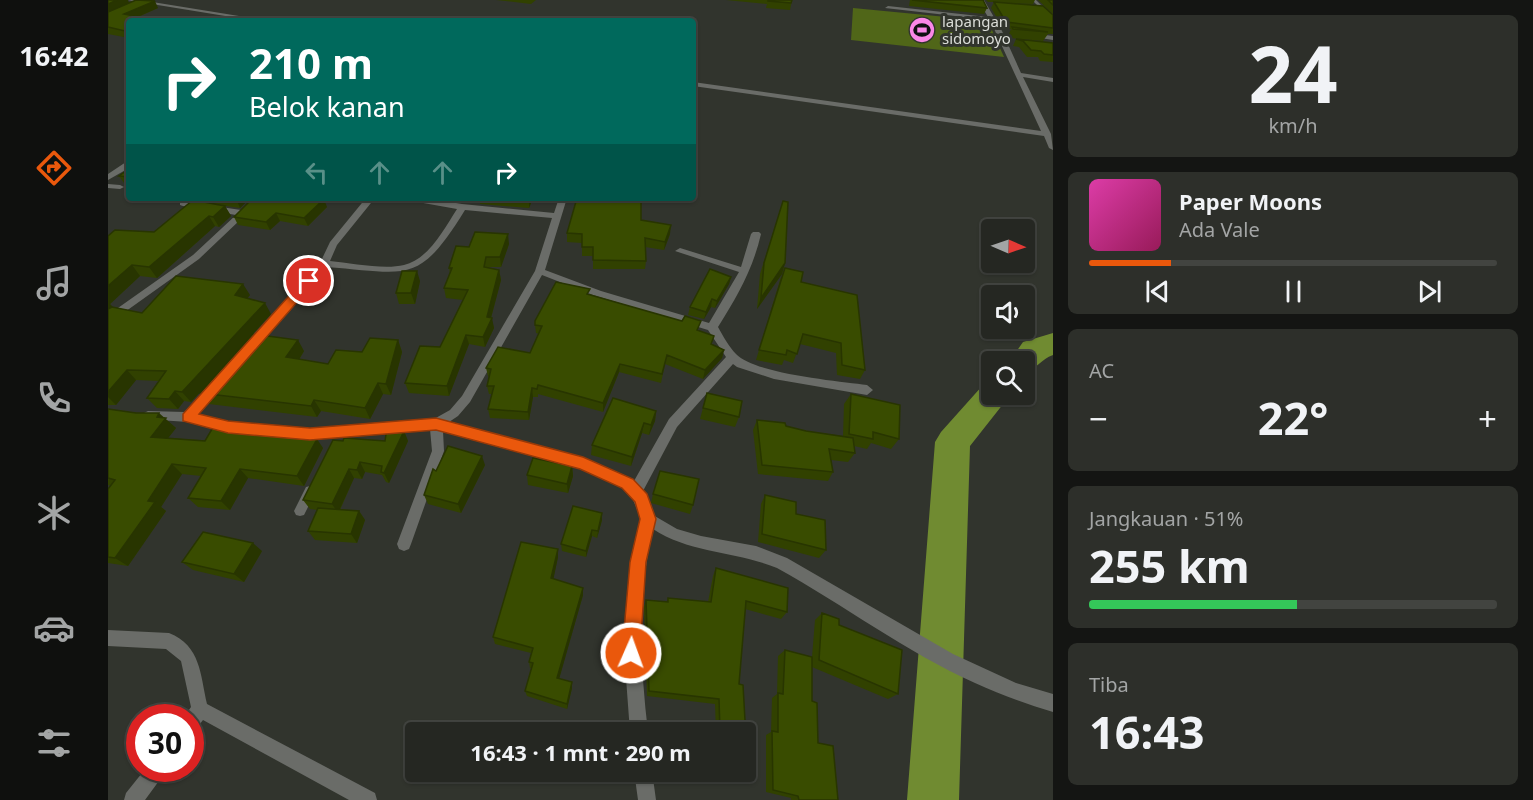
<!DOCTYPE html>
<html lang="id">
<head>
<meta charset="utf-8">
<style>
  body { margin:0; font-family:"Noto Sans",sans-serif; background:#2d2f2a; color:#f1f3f6; height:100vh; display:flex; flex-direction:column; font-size:22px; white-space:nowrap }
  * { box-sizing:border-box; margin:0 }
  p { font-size:20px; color:#a3a5a5 }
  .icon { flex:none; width:33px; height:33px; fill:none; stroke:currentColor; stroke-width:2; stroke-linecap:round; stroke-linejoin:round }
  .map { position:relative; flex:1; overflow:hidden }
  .drawer { display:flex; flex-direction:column; gap:15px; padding:15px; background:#141513; width:480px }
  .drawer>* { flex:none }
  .hud { position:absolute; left:18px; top:18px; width:570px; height:183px; border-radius:6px; box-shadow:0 2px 4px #0004,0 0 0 2px #424440; background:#00695c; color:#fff; overflow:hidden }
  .needle { width:39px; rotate:92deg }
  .controls { position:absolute; left:873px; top:219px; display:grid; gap:12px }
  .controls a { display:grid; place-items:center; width:54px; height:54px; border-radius:6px; background:#252722; box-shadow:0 2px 4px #0004,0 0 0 2px #424440; font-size:30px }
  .speed { position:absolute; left:18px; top:704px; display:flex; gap:12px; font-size:30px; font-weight:700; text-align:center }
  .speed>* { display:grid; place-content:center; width:78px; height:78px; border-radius:50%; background:#252722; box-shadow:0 2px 4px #0004,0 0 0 2px #424440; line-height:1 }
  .speed .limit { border:9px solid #d22; background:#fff; color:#111 }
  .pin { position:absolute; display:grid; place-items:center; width:51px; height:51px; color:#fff; margin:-26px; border:3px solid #fff; border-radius:50%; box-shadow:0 2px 6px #0007 }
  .me { position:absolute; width:66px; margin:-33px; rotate:2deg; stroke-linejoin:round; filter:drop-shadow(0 0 4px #0008) }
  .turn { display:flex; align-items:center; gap:21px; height:126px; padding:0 24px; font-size:27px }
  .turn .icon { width:78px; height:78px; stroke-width:2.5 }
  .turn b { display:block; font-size:42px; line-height:51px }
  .lanes { display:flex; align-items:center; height:57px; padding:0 24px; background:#0003; justify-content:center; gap:30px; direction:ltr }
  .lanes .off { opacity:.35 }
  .big { font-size:45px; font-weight:700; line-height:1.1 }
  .drawer .widget { flex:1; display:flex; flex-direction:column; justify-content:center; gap:9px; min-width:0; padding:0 21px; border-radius:9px; background:#2d2f2a }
  .drawer .dial { align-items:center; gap:0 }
  .dial b { font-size:78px; line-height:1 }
  .song { display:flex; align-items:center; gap:18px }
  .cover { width:72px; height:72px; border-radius:9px; background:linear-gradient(135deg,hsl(320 70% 55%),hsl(330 70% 35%)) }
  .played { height:6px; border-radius:3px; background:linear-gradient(90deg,#ea580c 20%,#424440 20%) }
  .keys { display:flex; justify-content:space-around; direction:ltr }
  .heat { display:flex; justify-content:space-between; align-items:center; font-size:33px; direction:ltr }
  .charge { height:9px; border-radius:4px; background:linear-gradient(90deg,#34c759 51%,#424440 0) }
  .trip { position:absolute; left:297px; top:722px; width:351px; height:60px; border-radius:6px; background:#252722; box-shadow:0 2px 4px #0004,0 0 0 2px #424440; font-weight:700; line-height:60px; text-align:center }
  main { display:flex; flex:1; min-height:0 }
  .tab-bar { display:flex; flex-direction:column; width:108px; justify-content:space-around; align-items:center; background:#0f100e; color:#a3a5a5 }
  .tab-bar .icon { width:42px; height:42px }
  .tab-bar .current { color:#ea580c }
  .tab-bar b { font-size:27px; color:#f1f3f6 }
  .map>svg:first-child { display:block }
  .green { fill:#506618 }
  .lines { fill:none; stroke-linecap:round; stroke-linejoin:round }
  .river { fill:#708b31; fill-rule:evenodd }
  .lane { fill:#6a6c68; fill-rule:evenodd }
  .street { fill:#6a6c68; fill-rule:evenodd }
  .wall { fill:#314100 }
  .shaded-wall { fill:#283500 }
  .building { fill:#394c00; stroke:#283500; stroke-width:1.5 }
  .route { fill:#ea580c; stroke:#983908; stroke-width:1.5 }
  .labels { text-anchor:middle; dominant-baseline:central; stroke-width:6; stroke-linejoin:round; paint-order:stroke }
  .far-poi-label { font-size:15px; fill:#dbddd8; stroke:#31342d; text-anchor:start }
</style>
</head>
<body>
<main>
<nav class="tab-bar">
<b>16:42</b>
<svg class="icon current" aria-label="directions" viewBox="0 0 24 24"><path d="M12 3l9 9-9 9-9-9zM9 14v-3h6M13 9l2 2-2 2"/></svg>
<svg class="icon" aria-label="music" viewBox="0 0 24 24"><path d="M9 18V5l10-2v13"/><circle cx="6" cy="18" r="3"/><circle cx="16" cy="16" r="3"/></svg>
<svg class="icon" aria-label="phone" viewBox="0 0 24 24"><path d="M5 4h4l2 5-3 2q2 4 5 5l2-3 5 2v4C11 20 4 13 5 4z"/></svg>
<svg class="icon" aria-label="climate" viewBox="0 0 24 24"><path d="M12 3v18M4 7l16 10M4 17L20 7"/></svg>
<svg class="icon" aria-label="car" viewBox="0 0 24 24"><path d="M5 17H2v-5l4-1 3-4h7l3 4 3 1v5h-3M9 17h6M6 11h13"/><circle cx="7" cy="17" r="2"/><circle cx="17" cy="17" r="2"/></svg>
<svg class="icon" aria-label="filters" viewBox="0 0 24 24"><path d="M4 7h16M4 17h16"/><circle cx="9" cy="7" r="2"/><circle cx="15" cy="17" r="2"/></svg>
</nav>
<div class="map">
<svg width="945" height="800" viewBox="0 0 945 800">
  <rect width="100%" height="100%" fill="#31342d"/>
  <path class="green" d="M745 8 880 21 896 57 743 40Z"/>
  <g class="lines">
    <path class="river" d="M945 333V355C933 359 929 369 916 373V362H901L915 342Z
      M884 383V394H903L862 446 851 800H799L827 442 833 432 875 385Z"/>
    <path class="lane" d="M924 0H928L945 17V21Z
      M0 184 12 185 16 187 12 189 0 188Z
      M202 486 206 487 208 491 196 515 192 516 188 515 186 511 198 487Z"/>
    <path class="street" d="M19 0H32L162 21H148Z
      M870 0H876L894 31 913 73 945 78V82L915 77 943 134 945 150 941 148 936 136 585 86V82L933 131 882 20 777 8 780 6 880 17Z
      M922 33 945 36V40L920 36Z
      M18 162H21V168L0 180V174Z
      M146 198H155L91 259 0 324V315L85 255 128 215 75 206 72 205V201L133 210Z
      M258 198H267L229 245 222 261C243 263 276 270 296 265 321 259 336 229 349 209L304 201 300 198H318L354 204 446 213 451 198H459L437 270 493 291 601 323 631 272 567 251 572 248 633 267 643 234 645 232H651L653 234C645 269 629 297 610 327 615 336 621 347 628 354 647 374 730 381 759 385L765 390 759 395 666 379 629 367 625 364 569 427 535 491 545 515 569 529 593 536 648 546 679 558 845 654 908 683 945 694V712C919 704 893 695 867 683 798 652 736 605 669 568 628 551 583 554 545 529 529 597 532 664 540 732H522L518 678 517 625 522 572 533 519 523 495 515 488 472 468 335 431 336 451 303 544 301 549 296 551 291 549 289 544 324 451 322 429 202 439 120 432 80 422 36 419 34 416 36 413 40 411 77 412 103 384 107 383 113 387 90 414 120 422 202 429 326 419 342 410 354 396 427 271 444 218 357 210C310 286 301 273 218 267L146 350 142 351 136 347 212 263 222 242ZM434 275 485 295 600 330 618 357 561 419 526 481 475 457 341 422 350 416 362 402Z
      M0 630 61 633C93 646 92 674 99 704L267 793 269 800H241L95 720 88 729 82 732V717H76L83 707 73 661 58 649 0 646Z
      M38 768H59L56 774 37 800H16L18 793Z
      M526 771H544L548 800H530Z"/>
  </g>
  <path class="wall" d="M0 0 21 3 50 8 30 17 45 20 46 21H21V38L0 34Z
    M388 0H428L423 4Z
    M618 0H684L682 10 658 8 659 4Z
    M802 0H875L879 8 876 14 801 6Z
    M878 0H927L925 4 894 3 945 15V34H940L935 41 901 38 900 36 903 29 895 28 883 8 886 2H880Z
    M930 0H945V14Z
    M908 39 945 43V62L932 61 930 57H919L911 47 905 46Z
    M21 169V183H16L11 176Z
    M60 198H142L132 208 111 205 117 206 123 216 111 227 107 226 49 278 32 276 2 304 4 307 34 313 142 295 139 298 163 314 83 402 76 401 70 409 49 408 39 398 51 381 28 380 8 405H0V236L46 232 84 201Z
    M349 198H425L421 208 372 204V201Z
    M675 201 677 263 674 274 649 309 652 274Z
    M219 207 200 226 172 221 162 230 130 225 126 217Z
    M533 220 562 234 556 250 537 247 538 261 537 269H485V256H474V243L459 242V233Z
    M401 244 393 267H379L391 270 393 280 383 318 386 328 377 347 361 344 341 396 301 393 297 383 332 347 355 300 338 298 336 288 342 273 341 268Z
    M623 277 621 284 607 308 603 307 596 319 580 315 582 307Z
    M673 277 757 370 752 379 729 375 728 353 692 344 685 363 676 360 674 365 648 360Z
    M312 281 307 304H291L288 293Z
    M482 295 591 331 604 344 616 350 614 358 595 379 557 364 553 383 511 372 495 412 430 394V397H425L421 420 382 418 380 409 384 394H381L379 386 381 377 380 376 378 368 422 353 431 334 428 333 427 325Z
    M290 340 294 352 283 395 275 394 262 419 213 411 209 417 101 404 92 393 196 351 191 360 220 364Z
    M599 393 631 417 627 427 592 419Z
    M743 394 791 439 783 449 763 443 759 449 746 446 747 453 740 462 723 460 725 472 720 481 650 474 645 430 649 420 698 431 735 436 736 404Z
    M0 409 56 418 68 428 60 438 215 448 196 486 140 478 122 510 90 507 80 498 93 476 74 474 53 507 58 511 20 566 0 563V489L3 486 0 485Z
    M548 411 547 421 541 435 534 433 523 466 483 455 484 445Z
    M296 431 300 441 281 483 278 482 274 475 257 472 254 479 246 478 232 510 251 511 257 520 249 543 207 540 200 531 209 510 202 509 195 500 235 441H277Z
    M377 465 353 513 320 504 316 495 328 471Z
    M464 466 465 476 460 493 420 485 419 475Z
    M545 494 585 505 582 514 543 503Z
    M657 495 688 514 718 550 711 558 650 542 653 504Z
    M494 520 489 538 484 536 478 557 454 551 453 544Z
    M450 549V557L445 579 475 588V595L451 678 464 688 459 709 419 696 417 691 424 668H422L421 662 423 653 387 644 385 637Z
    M154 551 136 582 85 570 74 562Z
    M608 568 680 588 679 612 673 619 637 609 631 684 635 685 638 738V732H608L607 704 539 696 536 607 538 600 559 602 560 598 600 602 605 576Z
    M714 613 731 625 790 694 780 699 704 667V701L710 743 730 800H683V798L658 792V735L663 732 664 698 669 694 670 656 677 650 704 657 707 620Z"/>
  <path class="shaded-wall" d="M9 0H20L21 3 0 13V4Z
    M47 1 50 8 20 21 16 14Z
    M21 29V38L17 31Z
    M132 198H142L132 208 129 201Z
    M422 198H425L421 208V202Z
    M216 199 219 207 200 226 196 218Z
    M117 206 123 216 111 227 105 217Z
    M168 213 172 221 162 230 158 222Z
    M101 216 107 226 49 278 41 267Z
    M563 225 562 234 556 250 557 242Z
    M400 234 401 244 393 267 392 257Z
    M677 263 674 274 649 309 653 298Z
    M24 265 32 276 2 304 6 308 0 313V286Z
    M391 270 393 280 381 325 384 318 386 328 377 347 375 337 379 317Z
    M309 271 312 281 307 304 303 293Z
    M623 277 621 284 607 308 609 301Z
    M135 284 142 295 133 306 127 295Z
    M604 299 603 307 596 319 598 312Z
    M157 303 163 314 83 402 74 392Z
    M358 335 361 344 341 396 339 386Z
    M190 340 196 351 185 369 178 357Z
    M290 340 294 352 283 395 278 384Z
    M616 350 614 358 595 379 597 370Z
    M512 364 511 372 495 412V403Z
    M19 370 28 380 8 405 0 397V392Z
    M270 383 275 394 262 419 257 408Z
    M424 388 425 397 421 420 420 412Z
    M67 391 76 401 70 409 61 399Z
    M206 400 213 411 209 417 203 406Z
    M548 411 547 421 541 435 543 425Z
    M51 413 68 428 53 447 43 437 49 417Z
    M536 423 534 433 523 466 524 457Z
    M296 431 300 441 281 483 276 473Z
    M209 439 215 448 196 486 189 476Z
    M374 456 377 465 353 513 350 504Z
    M252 462 257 472 254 479 249 470Z
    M64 464 74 474 53 507 58 511 20 566 7 558 40 501Z
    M464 466 465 476 460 493 459 484Z
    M132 469 140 478 122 510 113 501Z
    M241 469 246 478 230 513 224 504Z
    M251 511 257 520 249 543 243 534Z
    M494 513V520L489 538 490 531Z
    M484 530V536L478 557V551Z
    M145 543 154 551 136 582 126 574Z
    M450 549V557L444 586 443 578Z
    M475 588V595L450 683 449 678Z
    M464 682V688L459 709V704Z"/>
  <path class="building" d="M0 0H9L0 4Z
    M28 0 47 1 16 14 45 20 43 21H21V29L17 31 0 27V12Z
    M660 0H684L683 3 660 1Z
    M804 0H875L879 8Z
    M940 0H945V5Z
    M886 2 935 6 945 15V28L898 22Z
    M904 27 940 32 905 29Z
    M908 39 945 43V55L936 54 933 51 923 50 915 41Z
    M21 169V177L11 176Z
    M108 198H132L129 201Z
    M145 198H210L216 199 196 218 168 213 158 222 126 217Z
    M384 198H422L421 202Z
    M469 198H533V220L563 225 557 242 537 238 538 261 485 260V247H474V234L459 233Z
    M85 200 117 206 105 217 101 216 41 267 24 265 0 286V236L7 230 46 232Z
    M675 201 680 202 677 263 653 298 656 263Z
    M367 232 400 234 392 257H378L376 267 391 270 379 317 384 318 375 337 358 335 339 386 297 383 312 346 332 347 360 290 336 288 344 268H341L348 246 361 247Z
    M677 268 695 272 693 282 749 295 757 370 734 365 733 343 695 334 689 354 679 350 678 355 651 350Z
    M602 269 623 277 609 301 604 299 598 312 582 307Z
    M294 271H309L303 293H288Z
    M68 276 135 284 127 295 157 303 74 392 67 391 61 399 39 398 58 371 19 370 0 392V309L4 307 34 313Z
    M448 282 482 289 479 294 574 321 577 316 593 321 589 330 606 336 603 344 616 350 597 370 559 355 554 374 512 364 495 403 430 385 429 389 424 388 420 412 380 409 386 386H379L383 369 378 368 390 347 422 353 434 326 427 325V321Z
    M145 334 190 340 178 357 220 364 228 350 254 352 262 338 290 340 278 384 270 383 257 408 206 400 203 406 92 393Z
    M599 393 634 401 631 417 595 408Z
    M743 394 792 405 791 439 765 432V439L741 434Z
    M505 398 548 411 543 425 536 423 524 457 484 445Z
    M0 409 28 413H51L49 417 58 418 43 437 97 441 104 429 209 439 189 476 132 469 113 501 80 498 98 468 64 464 40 501 47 502 7 558 0 557V489L7 480 0 478Z
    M649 420 677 423 678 426 698 431 745 438 747 453 721 449 725 472 654 465Z
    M279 428 296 431 276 473 273 472 274 466 252 462 249 470 241 469 224 504 195 500 225 440 235 441 236 438 277 441Z
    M340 446 374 456 350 504 316 495 325 469 328 471Z
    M425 458 464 466 459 484 419 475Z
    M552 471 591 479 585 505 545 494Z
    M657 495 688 502V514L717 520 718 550 654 534Z
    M465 506 494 513 490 531 484 530 478 551 453 544Z
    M210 508 251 511 243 534 200 531Z
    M95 532 145 543 126 574 74 562Z
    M413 542 450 549 443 578 475 588 449 678 464 682 459 704 417 691 425 663 421 662 425 648 385 637Z
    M608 568 680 588 679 612 638 601 631 684 635 685 638 738V732H612L611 699 541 691 538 600 560 602V598L603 602Z
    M714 613 731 619V625L794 650 790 694 711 660Z
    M677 650 704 657V701L709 703 710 743 725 746 730 800H691L690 796 665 790 664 731 670 732V693L675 694Z"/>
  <path class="route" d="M201 277 205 278V284L91 414 120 421 202 428 328 418 475 457 525 479 539 494 548 519 538 562 532 653 529 660 523 662 516 660 514 653 522 562 532 519 527 502 514 488 472 469 328 430 202 440 120 433 75 421V414L197 278Z"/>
  <defs>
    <g id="stadium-disc" transform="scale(1.35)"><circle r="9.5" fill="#fb87e6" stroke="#31342d"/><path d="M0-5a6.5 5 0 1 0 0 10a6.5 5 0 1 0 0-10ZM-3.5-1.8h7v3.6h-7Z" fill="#111"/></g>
  </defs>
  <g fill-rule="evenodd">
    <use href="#stadium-disc" x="814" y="30"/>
  </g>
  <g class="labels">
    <g class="far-poi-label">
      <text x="834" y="21">lapangan<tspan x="834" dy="17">sidomoyo</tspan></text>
    </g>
  </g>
</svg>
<div class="controls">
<a><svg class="needle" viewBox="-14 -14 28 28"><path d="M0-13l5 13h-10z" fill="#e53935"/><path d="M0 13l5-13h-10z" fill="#a3a5a5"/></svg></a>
<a><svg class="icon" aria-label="sound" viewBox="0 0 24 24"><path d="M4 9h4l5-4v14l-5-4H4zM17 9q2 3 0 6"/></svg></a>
<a><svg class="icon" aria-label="search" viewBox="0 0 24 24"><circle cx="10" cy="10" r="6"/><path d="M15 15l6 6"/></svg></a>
</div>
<div class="speed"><div class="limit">30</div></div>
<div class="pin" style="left:201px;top:281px;background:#d93025"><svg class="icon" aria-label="arrive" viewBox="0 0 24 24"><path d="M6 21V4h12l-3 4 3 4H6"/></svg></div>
<svg class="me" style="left:523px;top:653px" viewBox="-20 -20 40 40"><circle r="17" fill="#ea580c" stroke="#fff" stroke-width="3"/><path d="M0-11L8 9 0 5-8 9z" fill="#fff"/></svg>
<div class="trip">16:43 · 1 mnt · 290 m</div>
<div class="hud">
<div class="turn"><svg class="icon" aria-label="right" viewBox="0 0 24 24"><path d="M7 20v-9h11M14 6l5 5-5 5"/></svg><div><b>210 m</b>Belok kanan</div></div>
<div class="lanes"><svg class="icon off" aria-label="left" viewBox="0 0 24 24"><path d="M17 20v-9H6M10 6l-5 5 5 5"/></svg><svg class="icon off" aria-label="ahead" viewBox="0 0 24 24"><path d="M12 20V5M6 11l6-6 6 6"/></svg><svg class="icon off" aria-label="ahead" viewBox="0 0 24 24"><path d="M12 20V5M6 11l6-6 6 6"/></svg><svg class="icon" aria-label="right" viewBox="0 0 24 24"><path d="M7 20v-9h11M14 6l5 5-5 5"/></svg></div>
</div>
</div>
<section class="drawer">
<div class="widget dial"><b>24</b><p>km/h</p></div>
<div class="widget">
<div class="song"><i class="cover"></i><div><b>Paper Moons</b><p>Ada Vale</p></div></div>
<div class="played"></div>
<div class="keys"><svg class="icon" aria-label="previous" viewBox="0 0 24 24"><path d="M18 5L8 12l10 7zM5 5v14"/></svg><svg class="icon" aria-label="pause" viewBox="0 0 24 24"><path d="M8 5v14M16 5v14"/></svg><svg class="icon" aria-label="next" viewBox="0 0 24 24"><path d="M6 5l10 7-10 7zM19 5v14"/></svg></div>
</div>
<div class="widget"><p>AC</p>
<div class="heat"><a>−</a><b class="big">22°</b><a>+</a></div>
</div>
<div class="widget"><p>Jangkauan · 51%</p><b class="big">255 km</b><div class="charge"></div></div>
<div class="widget"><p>Tiba</p><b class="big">16:43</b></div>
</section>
</main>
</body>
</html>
